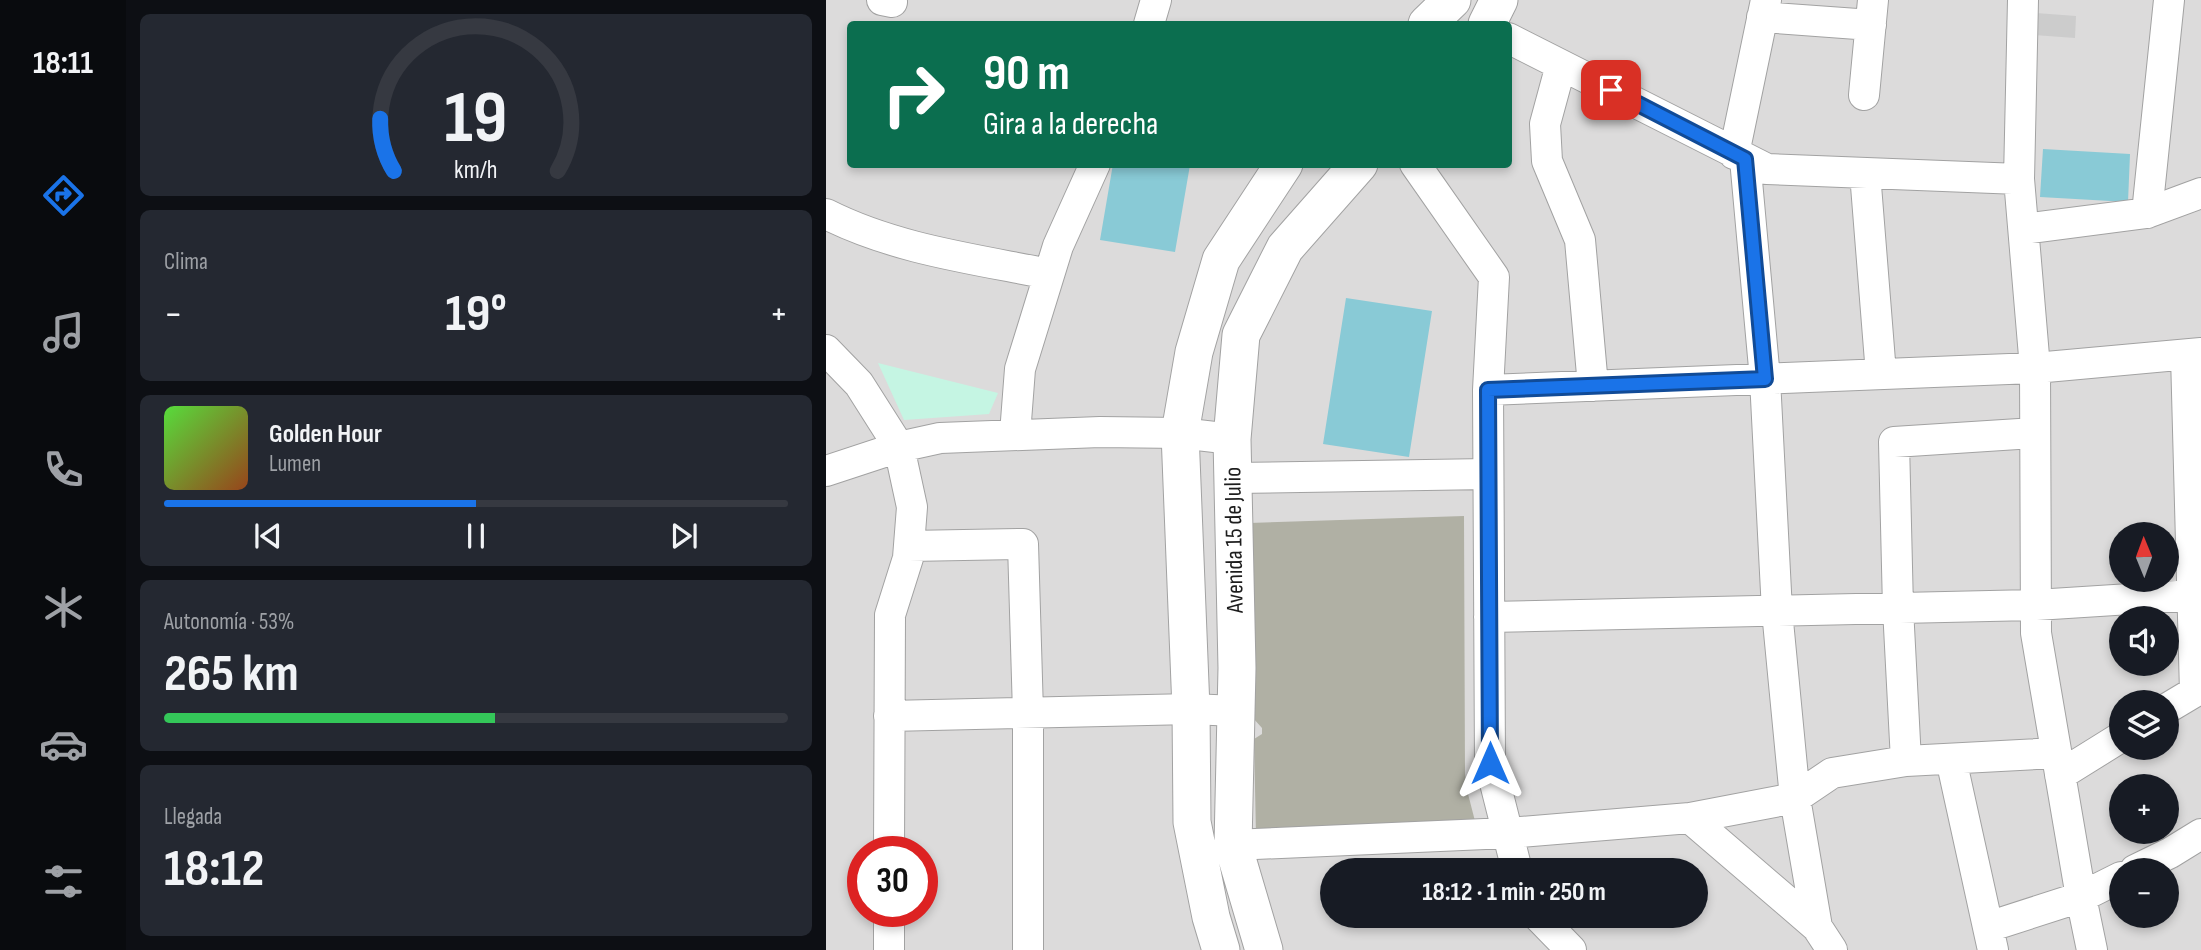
<!DOCTYPE html>
<html lang="es">
<head>
<meta charset="utf-8">
<style>
  body { margin:0; font-family:"Sofia Sans Condensed",sans-serif; background:#242831; color:#f1f3f6; height:100vh; display:flex; flex-direction:column; font-size:26px; white-space:nowrap }
  * { box-sizing:border-box; margin:0 }
  p { font-size:23px; color:#9ea1a6 }
  .icon { flex:none; width:38px; height:38px; fill:none; stroke:currentColor; stroke-width:2; stroke-linecap:round; stroke-linejoin:round }
  .map { position:relative; flex:1; overflow:hidden }
  .drawer { display:flex; flex-direction:column; gap:14px; padding:14px; background:#0d0f14; width:700px }
  .drawer>* { flex:none }
  .top-card { position:absolute; left:21px; top:21px; width:665px; height:147px; border-radius:7px; box-shadow:0 4px 10px #0003; background:#0b6e4f; color:#fff; overflow:hidden }
  .needle { width:46px; rotate:359deg }
  .tools { position:absolute; left:1283px; top:522px; display:grid; gap:14px }
  .tools a { display:grid; place-items:center; width:70px; height:70px; border-radius:50%; background:#171b24; box-shadow:0 4px 10px #0003; font-size:35px }
  .speed { position:absolute; left:21px; top:836px; display:flex; gap:14px; font-size:35px; font-weight:700; text-align:center }
  .speed>* { display:grid; place-content:center; width:91px; height:91px; border-radius:50%; background:#171b24; box-shadow:0 4px 10px #0003; line-height:1 }
  .speed .limit { border:10px solid #d22; background:#fff; color:#111 }
  .pin { position:absolute; display:grid; place-items:center; width:60px; height:60px; color:#fff; margin:-30px; border-radius:14px; box-shadow:0 4px 10px #0006 }
  .me { position:absolute; width:77px; margin:-38px; rotate:0deg; stroke-linejoin:round; filter:drop-shadow(0 0 5px #0008) }
  .turn { display:flex; align-items:center; gap:24px; height:147px; padding:0 21px; font-size:32px }
  .turn .icon { width:91px; height:91px; stroke-width:2.5 }
  .turn b { display:block; font-size:49px; line-height:60px }
  .big { font-size:52px; font-weight:700; line-height:1.1 }
  .drawer .tile { flex:1; display:flex; flex-direction:column; justify-content:center; gap:10px; min-width:0; padding:0 24px; border-radius:10px; background:#242831 }
  .drawer .dial { align-items:center; gap:0 }
  .dial svg { height:182px; overflow:visible; fill:none; stroke:#363941; stroke-width:7; stroke-linecap:round; text-anchor:middle }
  .dial text { fill:#f1f3f6; stroke:none }
  .song { display:flex; align-items:center; gap:21px }
  .cover { width:84px; height:84px; border-radius:10px; background:linear-gradient(135deg,hsl(110 70% 55%),hsl(20 70% 35%)) }
  .played { height:7px; border-radius:4px; background:linear-gradient(90deg,#1a73e8 50%,#363941 50%) }
  .keys { display:flex; justify-content:space-around; direction:ltr }
  .heat { display:flex; justify-content:space-between; align-items:center; font-size:38px; direction:ltr }
  .charge { height:10px; border-radius:5px; background:linear-gradient(90deg,#34c759 53%,#363941 0) }
  .trip { position:absolute; left:494px; top:858px; width:388px; height:70px; border-radius:35px; background:#171b24; box-shadow:0 4px 10px #0003; font-weight:700; line-height:70px; text-align:center }
  main { display:flex; flex:1; min-height:0 }
  .menu { display:flex; flex-direction:column; width:126px; justify-content:space-around; align-items:center; background:#090b0e; color:#9ea1a6 }
  .menu .icon { width:49px; height:49px }
  .menu .active { color:#1a73e8 }
  .menu b { font-size:32px; color:#f1f3f6 }
  .map>svg:first-child { display:block }
  .residential { fill:#dcdbdb; fill-rule:evenodd }
  .religious { fill:#ccc }
  .park { fill:#c5f5e3 }
  .pitch { fill:#89cad6 }
  .building { fill:#b0b0a4 }
  .lines { fill:none; stroke-linecap:round; stroke-linejoin:round }
  .minor-casing { stroke:#a2a2a2; stroke-width:32 }
  .tertiary-casing { stroke:#a2a2a2; stroke-width:39 }
  .minor { stroke:#fff; stroke-width:30 }
  .tertiary { stroke:#fff; stroke-width:37 }
  .route-casing { stroke:#114b97; stroke-width:18 }
  .route { stroke:#1a73e8; stroke-width:12 }
  .labels { text-anchor:middle; dominant-baseline:central; stroke-width:7; stroke-linejoin:round; paint-order:stroke }
  .street-label { font-size:24px; fill:#1e1e1e; stroke:#fff }
</style>
</head>
<body>
<main>
<nav class="menu">
<b>18:11</b>
<svg class="icon active" aria-label="directions" viewBox="0 0 24 24"><path d="M12 3l9 9-9 9-9-9zM9 14v-3h6M13 9l2 2-2 2"/></svg>
<svg class="icon" aria-label="music" viewBox="0 0 24 24"><path d="M9 18V5l10-2v13"/><circle cx="6" cy="18" r="3"/><circle cx="16" cy="16" r="3"/></svg>
<svg class="icon" aria-label="phone" viewBox="0 0 24 24"><path d="M5 4h4l2 5-3 2q2 4 5 5l2-3 5 2v4C11 20 4 13 5 4z"/></svg>
<svg class="icon" aria-label="climate" viewBox="0 0 24 24"><path d="M12 3v18M4 7l16 10M4 17L20 7"/></svg>
<svg class="icon" aria-label="car" viewBox="0 0 24 24"><path d="M5 17H2v-5l4-1 3-4h7l3 4 3 1v5h-3M9 17h6M6 11h13"/><circle cx="7" cy="17" r="2"/><circle cx="17" cy="17" r="2"/></svg>
<svg class="icon" aria-label="filters" viewBox="0 0 24 24"><path d="M4 7h16M4 17h16"/><circle cx="9" cy="7" r="2"/><circle cx="15" cy="17" r="2"/></svg>
</nav>
<section class="drawer">
<div class="tile dial"><svg viewBox="0 0 100 80">
<path d="M14 69A42 42 0 1 1 86 69"/>
<path d="M14 69A42 42 0 0 1 8 46" stroke="#1a73e8"/>
<text x="50" y="56" font-size="32" font-weight="700">19</text>
<text x="50" y="72" font-size="11">km/h</text>
</svg></div>
<div class="tile"><p>Clima</p>
<div class="heat"><a>−</a><b class="big">19°</b><a>+</a></div>
</div>
<div class="tile">
<div class="song"><i class="cover"></i><div><b>Golden Hour</b><p>Lumen</p></div></div>
<div class="played"></div>
<div class="keys"><svg class="icon" aria-label="previous" viewBox="0 0 24 24"><path d="M18 5L8 12l10 7zM5 5v14"/></svg><svg class="icon" aria-label="pause" viewBox="0 0 24 24"><path d="M8 5v14M16 5v14"/></svg><svg class="icon" aria-label="next" viewBox="0 0 24 24"><path d="M6 5l10 7-10 7zM19 5v14"/></svg></div>
</div>
<div class="tile"><p>Autonomía · 53%</p><b class="big">265 km</b><div class="charge"></div></div>
<div class="tile"><p>Llegada</p><b class="big">18:12</b></div>
</section>
<div class="map">
<svg width="1375" height="950" viewBox="0 0 1375 950">
  <rect width="100%" height="100%" fill="#eceee4"/>
  <path class="residential" d="M0 0H1375V950H0ZM24 24H682V164H24ZM1295 534H1340V579H1295ZM1295 618H1340V663H1295ZM1295 702H1340V747H1295ZM1295 786H1340V831H1295ZM37 852H96V912H37ZM506 870H870V915H506ZM1295 870H1340V915H1295Z"/>
  <path class="religious" d="M1210 13 1250 16 1249 38 1208 35Z"/>
  <path class="park" d="M52 363 172 393 163 414 78 420Z"/>
  <path class="pitch" d="M1217 149 1304 154 1302 202 1214 197Z
    M287 164 364 165 349 252 274 240Z
    M520 298 606 311 583 457 497 444Z"/>
  <path class="building" d="M638 516 639 774 641 790 650 825 430 835 428 739 436 734V728L427 718 423 523Z"/>
  <g class="lines">
    <g class="minor-casing">
      <path id="minor" d="M56 0 66 2
        M1197 0 1193 179 1209 368 1210 633 1255 897 1266 950
        M936 17 1045 25
        M323 24 330 0
        M682 38 941 169 1193 179
        M735 65 719 124 721 161 754 240 767 386
        M1038 95 1047 0
        M908 154 940 0
        M919 159 939 379 951 611 969 798 991 927
        M589 164 668 277 662 390 664 763 691 870
        M1039 173 1055 374
        M1321 213 1343 0
        M0 214C69 249 148 259 223 274
        M1198 229 1321 213 1375 193
        M0 350 33 384 73 447 86 507 82 558 64 615 63 852
        M1360 355 1369 692
        M662 390 1209 368 1375 353
        M189 434 194 369 232 246 269 164
        M0 471 73 447 114 438 274 432 354 433 406 439
        M407 478 662 474
        M83 546 197 544 202 713V950
        M663 617 1210 605 1367 595
        M1340 709 1375 688
        M63 716 365 709 410 711
        M1125 759 1167 950
        M1080 761 1072 608 1068 442 1209 433
        M1234 775 1295 737
        M864 818 991 927 1006 950
        M407 845 682 833 864 818 969 798 1006 773 1080 761 1230 753
        M1309 870 1344 853 1375 834
        M63 912V950
        M711 915 745 950
        M1162 927 1255 897 1295 877"/>
    </g>
    <g class="tertiary-casing">
      <path id="tertiary" d="M601 24 626 0
        M661 24 673 0
        M395 950 385 917 366 822 365 709 354 433 368 352 395 260 458 164
        M438 950 407 845 411 668 406 439 415 335 459 248 533 164"/>
    </g>
    <use href="#minor" class="minor"/>
    <use href="#tertiary" class="tertiary"/>
  </g>
  <g class="lines">
    <g class="route-casing">
      <path id="route" d="M664 763 662 390 939 379 919 159 785 90"/>
    </g>
    <use href="#route" class="route"/>
  </g>
  <g class="labels">
    <g class="street-label">
      <text transform="translate(408 540) rotate(-91)">Avenida 15 de Julio</text>
    </g>
  </g>
</svg>
<div class="tools">
<a><svg class="needle" viewBox="-14 -14 28 28"><path d="M0-13l5 13h-10z" fill="#e53935"/><path d="M0 13l5-13h-10z" fill="#9ea1a6"/></svg></a>
<a><svg class="icon" aria-label="sound" viewBox="0 0 24 24"><path d="M4 9h4l5-4v14l-5-4H4zM17 9q2 3 0 6"/></svg></a>
<a><svg class="icon" aria-label="layers" viewBox="0 0 24 24"><path d="M12 4l9 5-9 5-9-5zM3 14l9 5 9-5"/></svg></a>
<a>+</a>
<a>−</a>
</div>
<div class="speed"><div class="limit">30</div></div>
<div class="pin" style="left:785px;top:90px;background:#d93025"><svg class="icon" aria-label="arrive" viewBox="0 0 24 24"><path d="M6 21V4h12l-3 4 3 4H6"/></svg></div>
<svg class="me" style="left:664px;top:763px" viewBox="-20 -20 40 40"><path d="M0-17L14 15 0 8-14 15z" fill="#1a73e8" stroke="#fff" stroke-width="4"/></svg>
<div class="trip">18:12 · 1 min · 250 m</div>
<div class="top-card">
<div class="turn"><svg class="icon" aria-label="right" viewBox="0 0 24 24"><path d="M7 20v-9h11M14 6l5 5-5 5"/></svg><div><b>90 m</b>Gira a la derecha</div></div>
</div>
</div>
</main>
</body>
</html>
